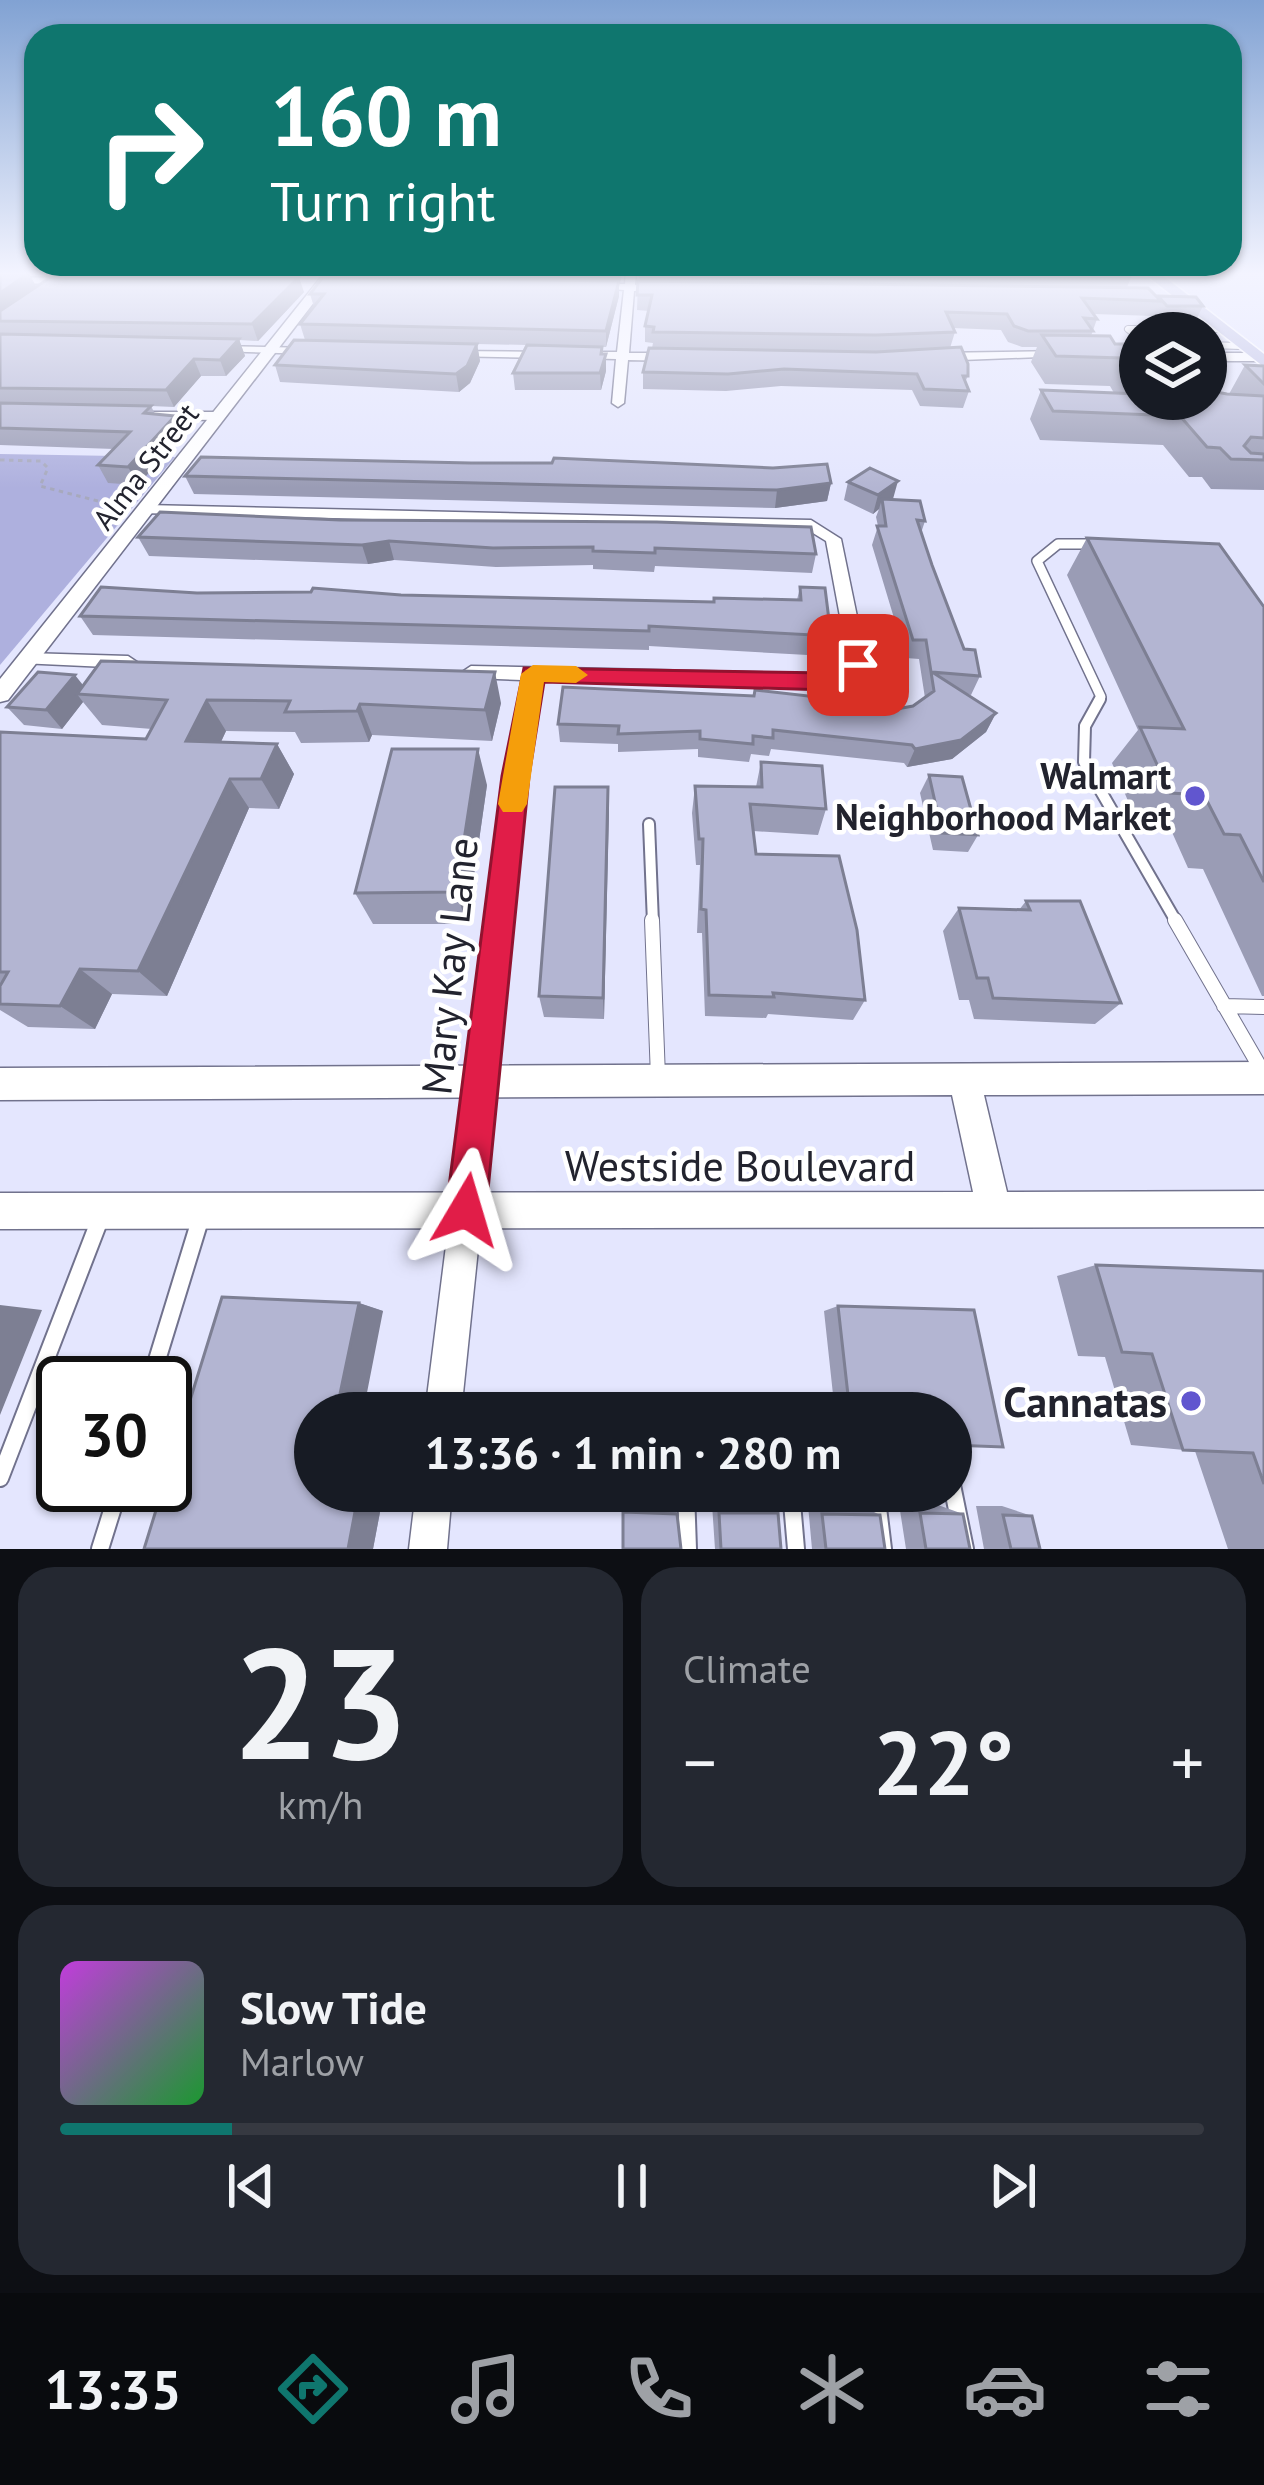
<!DOCTYPE html>
<html lang="en">
<head>
<meta charset="utf-8">
<style>
  body { margin:0; font-family:"PT Sans",sans-serif; background:#242831; color:#f1f3f6; height:100vh; display:flex; flex-direction:column; font-size:45px; white-space:nowrap }
  * { box-sizing:border-box; margin:0 }
  p { font-size:39px; color:#9ea1a6 }
  .icon { flex:none; width:66px; height:66px; fill:none; stroke:currentColor; stroke-width:2; stroke-linecap:round; stroke-linejoin:round }
  .map { position:relative; height:1549px; overflow:hidden }
  .sheet { display:flex; flex-direction:column; gap:18px; padding:18px; background:#0d0f14; flex:1 }
  .sheet>* { flex:none }
  .top-card { position:absolute; left:24px; top:24px; width:1218px; height:252px; border-radius:36px; box-shadow:0 3px 9px #0004; background:#0f766e; color:#fff; overflow:hidden }
  .fabs { position:absolute; left:1119px; top:312px; display:grid; gap:24px }
  .fabs a { display:grid; place-items:center; width:108px; height:108px; border-radius:50%; background:#171b24; box-shadow:0 3px 9px #0004; font-size:60px }
  .speed { position:absolute; left:36px; top:1356px; display:flex; gap:24px; font-size:60px; font-weight:700; text-align:center }
  .speed>* { display:grid; place-content:center; width:156px; height:156px; border-radius:50%; background:#171b24; box-shadow:0 3px 9px #0004; line-height:1 }
  .speed .limit { border:6px solid #111; border-radius:18px; background:#fff; color:#111 }
  .pin { position:absolute; display:grid; place-items:center; width:102px; height:102px; color:#fff; margin:-51px; border-radius:24px; box-shadow:0 6px 18px #0006 }
  .me { position:absolute; width:132px; margin:-66px; rotate:7deg; stroke-linejoin:round; filter:drop-shadow(0 0 9px #0008) }
  .turn { display:flex; align-items:center; gap:42px; height:252px; padding:0 48px; font-size:54px }
  .turn .icon { width:156px; height:156px; stroke-width:2.5 }
  .turn b { display:block; font-size:84px; line-height:102px }
  .big { font-size:90px; font-weight:800; line-height:1.1 }
  .sheet .tile { flex:1; display:flex; flex-direction:column; justify-content:center; gap:18px; min-width:0; padding:0 42px; border-radius:36px; background:#242831 }
  .sheet .dial { align-items:center; gap:0 }
  .dial b { font-size:156px; line-height:1 }
  .song { display:flex; align-items:center; gap:36px }
  .cover { width:144px; height:144px; border-radius:18px; background:linear-gradient(135deg,hsl(290 70% 55%),hsl(130 70% 35%)) }
  .played { height:12px; border-radius:6px; background:linear-gradient(90deg,#0f766e 15%,#363941 15%) }
  .keys { display:flex; justify-content:space-around; direction:ltr }
  .heat { display:flex; justify-content:space-between; align-items:center; font-size:66px; direction:ltr }
  .sheet .tiles { flex:1; display:grid; gap:18px; grid-template-columns:1fr 1fr }
  .tile:last-child { grid-column:span 2 }
  .trip { position:absolute; left:294px; top:1392px; width:678px; height:120px; border-radius:60px; background:#171b24; box-shadow:0 3px 9px #0004; font-weight:800; line-height:120px; text-align:center }
  .tab-bar { display:flex; height:192px; justify-content:space-around; align-items:center; background:#090b0e; color:#9ea1a6 }
  .tab-bar .icon { width:84px; height:84px }
  .tab-bar .on { color:#0f766e }
  .tab-bar b { font-size:54px; color:#f1f3f6 }
  .map>svg:first-child { display:block }
  .green { fill:#aeb0de }
  .lines { fill:none; stroke-linecap:round; stroke-linejoin:round }
  .service-far4-casing { stroke:#71728d; stroke-width:8 }
  .service-far3-casing { stroke:#71728d; stroke-width:12 }
  .service-far2-casing { stroke:#71728d; stroke-width:14 }
  .service-far1-casing { stroke:#71728d; stroke-width:16 }
  .service-casing { stroke:#71728d; stroke-width:20 }
  .minor-casing { stroke:#71728d; stroke-width:3 }
  .tertiary-casing { stroke:#71728d; stroke-width:3 }
  .primary-casing { stroke:#fff; stroke-width:3 }
  .path { stroke:#a7a9bd; stroke-width:3; stroke-dasharray:4.5 4.5; stroke-linecap:butt }
  .service-far4 { stroke:#fff; stroke-width:6 }
  .service-far3 { stroke:#fff; stroke-width:9 }
  .service-far2 { stroke:#fff; stroke-width:10 }
  .service-far1 { stroke:#fff; stroke-width:14 }
  .service { stroke:#fff; stroke-width:16 }
  .minor { fill:#fff; fill-rule:evenodd }
  .tertiary { fill:#fff; fill-rule:evenodd }
  .primary { fill:#bcbee3; fill-rule:evenodd }
  .wall { fill:#9a9cb5 }
  .shaded-wall { fill:#7d7f93 }
  .building { fill:#b3b5d2; stroke:#7d7f93; stroke-width:3 }
  .route { fill:#e11d48; stroke:#92132f; stroke-width:3 }
  .slow { fill:#f59e0b }
  .poi-dot { fill:#6156cf; stroke:#fff; stroke-width:4.5 }
  .labels { text-anchor:middle; dominant-baseline:central; stroke-width:9; stroke-linejoin:round; paint-order:stroke }
  .far-street-label { font-size:30px; fill:#22232e; stroke:#fff }
  .poi-label { font-size:36px; font-weight:bold; fill:#22232e; stroke:#fff; text-anchor:end }
  .near-street-label { font-size:42px; fill:#22232e; stroke:#fff }
  .near-poi-label { font-size:42px; font-weight:bold; fill:#22232e; stroke:#fff; text-anchor:end }
</style>
</head>
<body>
<div class="map">
<svg width="1264" height="1549" viewBox="0 0 1264 1549">
  <rect width="100%" height="100%" fill="#e4e6fe"/>
  <path class="green" d="M0 454 175 457 0 665Z"/>
  <g class="lines">
    <g class="service-far4-casing">
      <path id="service-far4" d="M1140 338 1128 329H1222
        M1206 345 1242 346"/>
    </g>
    <g class="service-far3-casing">
      <path id="service-far3" d="M1097 544H1058L1037 561 1101 697 1098 702"/>
    </g>
    <g class="service-far2-casing">
      <path id="service-far2" d="M1100 699 1085 726 1084 762 1177 923
        M649 824 653 923"/>
    </g>
    <g class="service-far1-casing">
      <path id="service-far1" d="M652 920 658 1077
        M1175 920 1264 1074
        M1224 1006 1264 1007"/>
    </g>
    <g class="service-casing">
      <path id="service" d="M150 1383 200 1220
        M0 1478 100 1219
        M951 1480 965 1549
        M686 1491 688 1549
        M791 1491 796 1549
        M876 1491 883 1549
        M100 1549 120 1485"/>
    </g>
    <g class="minor-casing">
      <path id="minor" d="M626 271H636L635 285 668 288 663 291H634L629 353H672L678 357 672 361 628 360 624 403 618 407 612 403 616 359 577 358 571 355 577 352H617L624 290 588 287 593 284H625Z
        M0 277 69 278 74 281 69 284 0 283Z
        M217 346 312 348 318 351 312 354 213 351 211 349Z
        M451 351 546 352 552 355 546 358 447 356V352Z
        M1061 351 1067 354 1065 356 937 361 931 357 937 353Z
        M1206 353H1258L1264 357 1258 361H1206Z
        M130 412H219L226 416 219 420 135 419 129 415Z
        M146 505 811 520 841 539 867 665 861 680 829 688 541 680 527 776 461 1413H425L505 776 522 680 471 678 462 672 471 666 829 674 847 670 849 665 826 541 808 530 141 513V507Z
        M27 653 128 656 137 662 128 668 20 663 18 659Z
        M416 1491H452L447 1549H409Z"/>
    </g>
    <g class="tertiary-casing">
      <path id="tertiary" d="M326 271H338L8 700 0 702V679Z
        M1264 1062V1094L984 1095 1007 1192 1264 1191V1227L0 1229V1193L973 1192 952 1095 0 1100V1068Z"/>
    </g>
    <g class="primary-casing">
      <path id="primary" d="M1141 271H1157L1264 354V367Z"/>
    </g>
    <path class="path" d="M0 460 41 461 48 468 40 486 121 507"/>
    <use href="#service-far4" class="service-far4"/>
    <use href="#service-far3" class="service-far3"/>
    <use href="#service-far2" class="service-far2"/>
    <use href="#service-far1" class="service-far1"/>
    <use href="#service" class="service"/>
    <use href="#minor" class="minor"/>
    <use href="#tertiary" class="tertiary"/>
    <use href="#primary" class="primary"/>
  </g>
  <path class="wall" d="M0 271H321L316 277Z
    M338 271H622L621 280 339 277Z
    M637 271H1132L1133 273 1127 287 1158 297 1203 306 1195 322H1159L1154 316 1094 314 1097 319 1091 336 1115 344H1140V399L1229 394 1245 365 1264 366V490L1211 489 1202 477H1189L1163 445 1040 440 1030 419 1041 390 1114 393 1110 386 1045 384 1031 362 1037 347H1022L1008 342 1001 330 953 328 955 332 950 348 968 376 965 382 969 391 963 408 920 406 912 390 781 386 726 391 643 389V372L652 348 653 343 645 342V326L649 311 637 310 638 281H640Z
    M0 273 36 287 304 292 258 341 239 340 245 356 226 376H201L174 407 151 406 155 414 175 416 183 434 138 485 108 483 98 465 114 449 0 445Z
    M310 294 619 296 606 347H602L603 354H606V371L601 390H515L513 373 527 345 477 344 480 361 470 383 459 392 280 382 275 365 305 340 300 324 314 307Z
    M471 463H552L831 483 827 501 775 508 194 494 185 476Z
    M848 482 892 499 925 521 921 533 932 565 964 649 980 676 971 695 967 694 996 713 986 732 952 759 907 767 904 763 771 749 769 756 751 754 749 762 698 757V749L618 752V744L560 742 558 724 880 712 913 706 925 698 919 659 906 658 872 545 878 526 876 517 879 509 873 514 844 500Z
    M160 512 816 554 812 573 655 566 654 572 593 569V565L496 567 394 560 368 564 149 556 138 537Z
    M1087 538 1264 607V996H1262L1203 869 1188 868 1171 830 1139 827 1112 763 1138 730 1067 575Z
    M800 587 831 636 826 656 649 646V650L93 635 80 616 197 593 714 602 797 600Z
    M83 686 501 703 492 741 372 735 369 742 301 743 295 732 226 731 221 742 277 744 294 774 279 809 249 808 167 996 112 994 95 1029 28 1027 0 1010V732L146 739 152 729 102 725 83 702 62 729 24 725 7 707Z
    M761 762 826 809 818 835 753 831 756 854 865 1000 853 1020 768 1014 766 1018 705 1016 702 933H697L700 865H696L692 813 695 786 756 787Z
    M929 775 978 835 968 852 933 850 920 793Z
    M487 785 467 924H373L355 893Z
    M608 787 604 1019 544 1017 539 996Z
    M1026 901 1121 1003 1095 1024 974 1019 969 1000H959L943 931 959 908 1019 910Z
    M1096 1265 1264 1271V1549H1228L1195 1451 1131 1445 1105 1357 1078 1356 1057 1276Z
    M359 1303 383 1311 315 1491H384L373 1549H144Z
    M838 1306 951 1413H835L824 1311Z
    M624 1503 674 1505 677 1514 623 1549Z
    M712 1504H767L778 1513 781 1549H715Z
    M899 1504 938 1505 963 1514 970 1549H906Z
    M808 1505 862 1506 880 1515 885 1549H812Z
    M976 1506H1002L1032 1516 1040 1549H984Z"/>
  <path class="shaded-wall" d="M29 273 37 288 0 315V293Z
    M299 277 304 292 258 341 252 324Z
    M619 281V296L606 347V331Z
    M239 339 245 356 226 376 220 360Z
    M477 344 480 361 470 383 459 392 456 374Z
    M606 354V371L601 390 600 373Z
    M194 359 201 376 174 407 166 390Z
    M175 416 183 434 138 485 128 467Z
    M898 481 893 499H882L879 509 873 514 878 495Z
    M831 483 827 501 775 508 777 490Z
    M389 541 394 560 368 564 362 545Z
    M495 672 501 703 492 741 485 710Z
    M75 675 90 694H77L83 702 62 729 46 710Z
    M207 700 226 731 207 771 186 741Z
    M360 704 372 735 369 742 357 711Z
    M996 713 986 732 952 759 907 767 915 749Z
    M277 744 294 774 279 809 261 779Z
    M478 749 487 785 467 924 456 892Z
    M230 779 249 808 167 996 138 971Z
    M608 787 609 813 604 1019 603 998Z
    M80 969 112 994 95 1029 60 1006Z
    M359 1303 383 1311 363 1413H336Z
    M0 1305 42 1310 0 1415Z
    M372 1491H384L373 1549H348L358 1496Z"/>
  <path class="building" d="M1003 271H1132L1133 273Z
    M0 273H29L0 293Z
    M57 273 299 277 252 324 0 321V311Z
    M323 277 619 281 606 331 300 324 324 294H310Z
    M638 281 1148 288 1161 301 1082 298 1097 319 1084 318 1093 331H1028L1014 326 1007 314 946 312 955 332 876 335 653 332 654 327 645 326 652 295H637Z
    M1158 296 1196 297 1203 306H1167Z
    M0 334 239 339 220 360 194 359 166 390 0 388Z
    M1042 335 1110 336 1115 344H1140V381L1123 358 1056 356Z
    M294 340 477 344 467 366 456 374 275 365Z
    M527 345 602 347 601 354H606L600 373H513Z
    M961 347 968 364V376H963L969 391 924 389 917 374 784 369 728 374 643 372 649 348 876 352Z
    M1245 365 1264 366V384Z
    M1041 390 1140 394V399H1206V390L1227 394 1264 396V438L1251 437 1244 446 1251 453 1264 454V460L1231 459 1220 448 1207 447 1180 416 1053 411Z
    M0 403 151 406 144 413 175 416 128 467 98 465 130 432 0 428Z
    M201 457 471 463H552L554 458 773 468 827 464 831 483 777 490 185 476Z
    M870 468 898 481 878 495 848 482Z
    M882 499 920 501 925 521 917 520 932 565 964 649 975 650 980 676 932 672 996 713 961 740 915 749 912 745 773 730V738L753 736V744L700 739V731L618 734 619 726 558 724 563 687 754 696 755 690 879 704 880 712 913 706 934 691 926 640H913L877 526H886Z
    M160 512 340 520 657 522 811 527 816 554 655 548V553L593 551V547L493 548 389 541 362 545 138 537Z
    M1087 538 1219 544 1264 607V882L1240 835 1224 834 1204 795 1170 793 1140 727 1184 729Z
    M101 587 197 593 311 592 313 588 401 595 714 602V598L801 600 800 587 825 588 831 636 649 626V631L80 616Z
    M101 661 495 672 485 710 360 704 357 711 285 712 290 701 207 700 186 741 277 744 261 779H230L138 971 80 969 60 1006 0 1004V986L8 972H0V732L146 739 167 700 77 694Z
    M38 672 75 675 46 710 7 707Z
    M392 749H478L456 892 355 893Z
    M761 762 822 766 826 809 750 804 756 854 839 856 857 930 865 1000 773 993 774 997 709 995 706 910 701 909 703 839H699L695 786 762 787Z
    M929 775 962 777 978 835 942 833Z
    M555 787H608L603 998 539 996Z
    M1026 901H1080L1121 1003 993 998 988 978H977L959 908 1030 910Z
    M1096 1265 1264 1271V1484L1253 1453 1183 1450 1152 1354 1122 1352Z
    M222 1297 359 1303 336 1413H315V1491H319L318 1494 358 1496 348 1549H144Z
    M838 1306 974 1310 1003 1447 951 1445V1413H850Z
    M623 1512 677 1514 681 1549H623Z
    M719 1513H778L781 1549H721Z
    M920 1513 963 1514 970 1549H926Z
    M822 1514 880 1515 885 1549H826Z
    M1003 1515 1032 1516 1040 1549H1011Z"/>
  <linearGradient id="sky" x2="0" y2="1"><stop stop-color="#81a2d3"/><stop offset="0.56" stop-color="#f3f4ff"/><stop offset="1" stop-color="#f3f4ff" stop-opacity="0"/></linearGradient>
  <rect width="1264" height="488" fill="url(#sky)"/>
  <path class="route" d="M858 657 870 665 863 681 829 690 544 682 529 776 486 1210 480 1225 466 1230 452 1225 446 1210 502 776 524 668 829 673 844 669 849 659Z"/>
  <path class="slow" d="M533 665 576 666 588 675 576 683 544 682 527 804 522 812H503L498 804 521 674Z"/>
  <g class="poi-dot">
    <circle cx="1195" cy="796" r="12"/>
    <circle cx="1191" cy="1401" r="12"/>
  </g>
  <g class="labels">
    <g class="far-street-label">
      <text transform="translate(145 466) rotate(-52)">Alma Street</text>
    </g>
    <g class="poi-label">
      <text x="1171" y="775">Walmart<tspan x="1171" dy="41">Neighborhood Market</tspan></text>
    </g>
    <g class="near-street-label">
      <text transform="translate(449 966) rotate(-84)">Mary Kay Lane</text>
      <text x="740" y="1165">Westside Boulevard</text>
    </g>
    <g class="near-poi-label">
      <text x="1167" y="1401">Cannatas</text>
    </g>
  </g>
</svg>
<div class="fabs">
<a><svg class="icon" aria-label="layers" viewBox="0 0 24 24"><path d="M12 4l9 5-9 5-9-5zM3 14l9 5 9-5"/></svg></a>
</div>
<div class="speed"><div class="limit">30</div></div>
<div class="pin" style="left:858px;top:665px;background:#d93025"><svg class="icon" aria-label="arrive" viewBox="0 0 24 24"><path d="M6 21V4h12l-3 4 3 4H6"/></svg></div>
<svg class="me" style="left:466px;top:1210px" viewBox="-20 -20 40 40"><path d="M0-17L14 15 0 8-14 15z" fill="#e11d48" stroke="#fff" stroke-width="4"/></svg>
<div class="trip">13:36 · 1 min · 280 m</div>
<div class="top-card">
<div class="turn"><svg class="icon" aria-label="right" viewBox="0 0 24 24"><path d="M7 20v-9h11M14 6l5 5-5 5"/></svg><div><b>160 m</b>Turn right</div></div>
</div>
</div>
<section class="sheet">
<div class="tiles">
<div class="tile dial"><b>23</b><p>km/h</p></div>
<div class="tile"><p>Climate</p>
<div class="heat"><a>−</a><b class="big">22°</b><a>+</a></div>
</div>
<div class="tile">
<div class="song"><i class="cover"></i><div><b>Slow Tide</b><p>Marlow</p></div></div>
<div class="played"></div>
<div class="keys"><svg class="icon" aria-label="previous" viewBox="0 0 24 24"><path d="M18 5L8 12l10 7zM5 5v14"/></svg><svg class="icon" aria-label="pause" viewBox="0 0 24 24"><path d="M8 5v14M16 5v14"/></svg><svg class="icon" aria-label="next" viewBox="0 0 24 24"><path d="M6 5l10 7-10 7zM19 5v14"/></svg></div>
</div>
</div>
</section>
<nav class="tab-bar">
<b>13:35</b>
<svg class="icon on" aria-label="directions" viewBox="0 0 24 24"><path d="M12 3l9 9-9 9-9-9zM9 14v-3h6M13 9l2 2-2 2"/></svg>
<svg class="icon" aria-label="music" viewBox="0 0 24 24"><path d="M9 18V5l10-2v13"/><circle cx="6" cy="18" r="3"/><circle cx="16" cy="16" r="3"/></svg>
<svg class="icon" aria-label="phone" viewBox="0 0 24 24"><path d="M5 4h4l2 5-3 2q2 4 5 5l2-3 5 2v4C11 20 4 13 5 4z"/></svg>
<svg class="icon" aria-label="climate" viewBox="0 0 24 24"><path d="M12 3v18M4 7l16 10M4 17L20 7"/></svg>
<svg class="icon" aria-label="car" viewBox="0 0 24 24"><path d="M5 17H2v-5l4-1 3-4h7l3 4 3 1v5h-3M9 17h6M6 11h13"/><circle cx="7" cy="17" r="2"/><circle cx="17" cy="17" r="2"/></svg>
<svg class="icon" aria-label="filters" viewBox="0 0 24 24"><path d="M4 7h16M4 17h16"/><circle cx="9" cy="7" r="2"/><circle cx="15" cy="17" r="2"/></svg>
</nav>
</body>
</html>
